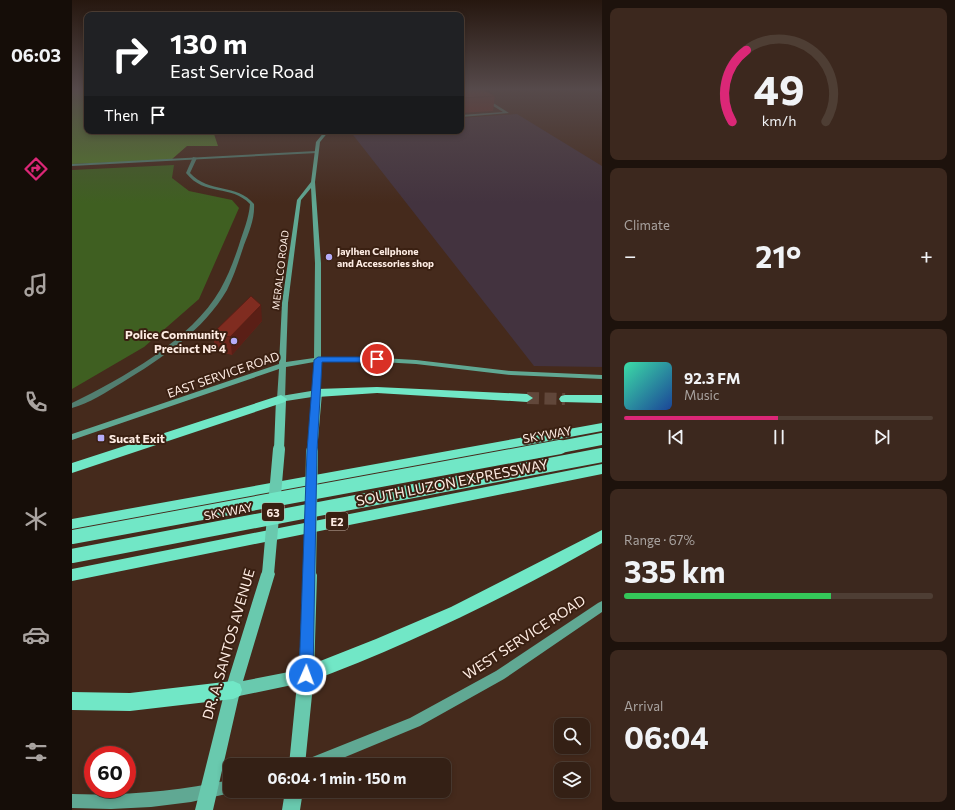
<!DOCTYPE html>
<html lang="en">
<head>
<meta charset="utf-8">
<style>
  body { margin:0; font-family:Commissioner,sans-serif; background:#3c281e; color:#f1f3f6; height:100vh; display:flex; flex-direction:column; font-size:15px; white-space:nowrap }
  * { box-sizing:border-box; margin:0 }
  p { font-size:13px; color:#a9a3a0 }
  .icon { flex:none; width:22px; height:22px; fill:none; stroke:currentColor; stroke-width:2; stroke-linecap:round; stroke-linejoin:round }
  .map { position:relative; flex:1; overflow:hidden }
  .drawer { display:flex; flex-direction:column; gap:8px; padding:8px; background:#1d120c; width:353px }
  .drawer>* { flex:none }
  .hud { position:absolute; left:12px; top:12px; width:380px; height:122px; border-radius:8px; box-shadow:0 2px 6px #0003,0 0 0 1px #4e3e34; background:#202124; color:#fff; overflow:hidden }
  .buttons { position:absolute; left:482px; top:718px; display:grid; gap:8px }
  .buttons a { display:grid; place-items:center; width:36px; height:36px; border-radius:8px; background:#342015; box-shadow:0 2px 6px #0003,0 0 0 1px #4e3e34; font-size:20px }
  .speed { position:absolute; left:12px; top:746px; display:flex; gap:8px; font-size:20px; font-weight:700; text-align:center }
  .speed>* { display:grid; place-content:center; width:52px; height:52px; border-radius:50%; background:#342015; box-shadow:0 2px 6px #0003,0 0 0 1px #4e3e34; line-height:1 }
  .speed .limit { border:6px solid #d22; background:#fff; color:#111 }
  .pin { position:absolute; display:grid; place-items:center; width:34px; height:34px; color:#fff; margin:-17px; border:2px solid #fff; border-radius:50%; box-shadow:0 1px 4px #0007 }
  .me { position:absolute; width:44px; margin:-22px; rotate:2deg; stroke-linejoin:round; filter:drop-shadow(0 0 3px #0008) }
  .turn { display:flex; align-items:center; gap:14px; height:84px; padding:0 20px; font-size:18px }
  .turn .icon { width:52px; height:52px; stroke-width:2.5 }
  .turn b { display:block; font-size:28px; line-height:34px }
  .then { display:flex; align-items:center; height:38px; padding:0 20px; background:#0003; gap:8px; font-size:15px }
  .big { font-size:30px; font-weight:700; line-height:1.1 }
  .drawer .card { flex:1; display:flex; flex-direction:column; justify-content:center; gap:6px; min-width:0; padding:0 14px; border-radius:8px; background:#3c281e }
  .drawer .dial { align-items:center; gap:0 }
  .dial svg { height:104px; overflow:visible; fill:none; stroke:#4e3e34; stroke-width:7; stroke-linecap:round; text-anchor:middle }
  .dial text { fill:#f1f3f6; stroke:none }
  .song { display:flex; align-items:center; gap:12px }
  .cover { width:48px; height:48px; border-radius:6px; background:linear-gradient(135deg,hsl(160 70% 55%),hsl(220 70% 35%)) }
  .played { height:4px; border-radius:2px; background:linear-gradient(90deg,#db2777 50%,#4e3e34 50%) }
  .keys { display:flex; justify-content:space-around; direction:ltr }
  .heat { display:flex; justify-content:space-between; align-items:center; font-size:22px; direction:ltr }
  .charge { height:6px; border-radius:3px; background:linear-gradient(90deg,#34c759 67%,#4e3e34 0) }
  .trip { position:absolute; left:151px; top:758px; width:228px; height:40px; border-radius:8px; background:#342015; box-shadow:0 2px 6px #0003,0 0 0 1px #4e3e34; font-weight:700; line-height:40px; text-align:center }
  main { display:flex; flex:1; min-height:0 }
  .dock { display:flex; flex-direction:column; width:72px; justify-content:space-around; align-items:center; background:#150d08; color:#a9a3a0 }
  .dock .icon { width:28px; height:28px }
  .dock .selected { color:#db2777 }
  .dock b { font-size:18px; color:#f1f3f6 }
  .map>svg:first-child { display:block }
  .industrial { fill:#43333f }
  .green { fill:#3f5f21 }
  .forest { fill:#517a2a }
  .lines { fill:none; stroke-linecap:round; stroke-linejoin:round }
  .motorway-tunnel { stroke:#61473a; stroke-width:12; stroke-dasharray:12 5.5; stroke-linecap:butt }
  .minor { fill:#527e70; fill-rule:evenodd }
  .tertiary { fill:#527e70; fill-rule:evenodd }
  .secondary { fill:#60a893; fill-rule:evenodd }
  .primary { fill:#69c9ae; fill-rule:evenodd }
  .motorway { fill:#71e7c6; fill-rule:evenodd }
  .primary-bridge { stroke:#69c9ae; stroke-width:12 }
  .motorway-bridge-far1 { stroke:#71e7c6; stroke-width:12 }
  .motorway-bridge { stroke:#71e7c6; stroke-width:14 }
  .wall { fill:#6e261c }
  .shaded-wall { fill:#5a1f16 }
  .building { fill:#802c20; stroke:#5a1f16 }
  .route { fill:#1a73e8; stroke:#114b97 }
  .poi-dot { fill:#b5acf8; stroke:#3a2012; stroke-width:1.5 }
  .labels { text-anchor:middle; dominant-baseline:central; stroke-width:4; stroke-linejoin:round; paint-order:stroke }
  .far-poi-label { font-size:10px; font-weight:bold; fill:#feece3; stroke:#3a2012; text-anchor:start }
  .far-street-label { font-size:10px; fill:#feece3; stroke:#3a2012 }
  .shield { fill:#3a2012; stroke:#c3afa4; stroke-width:1 }
  .shield-label { font-size:11px; font-weight:bold; fill:#feece3 }
  .poi-label { font-size:12px; font-weight:bold; fill:#feece3; stroke:#3a2012; text-anchor:end }
  .street-label { font-size:12px; fill:#feece3; stroke:#3a2012 }
  .near-street-label { font-size:14px; fill:#feece3; stroke:#3a2012 }
</style>
</head>
<body>
<main>
<nav class="dock">
<b>06:03</b>
<svg class="icon selected" aria-label="directions" viewBox="0 0 24 24"><path d="M12 3l9 9-9 9-9-9zM9 14v-3h6M13 9l2 2-2 2"/></svg>
<svg class="icon" aria-label="music" viewBox="0 0 24 24"><path d="M9 18V5l10-2v13"/><circle cx="6" cy="18" r="3"/><circle cx="16" cy="16" r="3"/></svg>
<svg class="icon" aria-label="phone" viewBox="0 0 24 24"><path d="M5 4h4l2 5-3 2q2 4 5 5l2-3 5 2v4C11 20 4 13 5 4z"/></svg>
<svg class="icon" aria-label="climate" viewBox="0 0 24 24"><path d="M12 3v18M4 7l16 10M4 17L20 7"/></svg>
<svg class="icon" aria-label="car" viewBox="0 0 24 24"><path d="M5 17H2v-5l4-1 3-4h7l3 4 3 1v5h-3M9 17h6M6 11h13"/><circle cx="7" cy="17" r="2"/><circle cx="17" cy="17" r="2"/></svg>
<svg class="icon" aria-label="filters" viewBox="0 0 24 24"><path d="M4 7h16M4 17h16"/><circle cx="9" cy="7" r="2"/><circle cx="15" cy="17" r="2"/></svg>
</nav>
<div class="map">
<svg width="530" height="810" viewBox="0 0 530 810">
  <rect width="100%" height="100%" fill="#452a1c"/>
  <path class="industrial" d="M445 114 530 166V367L462 366 278 131H389V118Z"/>
  <path class="green" d="M102 165 100 178 117 191 160 200 167 208 127 299 72 347 0 389V170Z"/>
  <path class="forest" d="M0 90H15V131H141L146 146H115L99 160 0 164Z"/>
  <g class="lines">
    <path class="motorway-tunnel" d="M455 398 493 399"/>
    <path class="minor" d="M413 99H415L437 113 389 117V115L431 112 413 101Z
      M121 157 125 158 118 173C137 194 165 183 182 204 183 218 177 232 172 245 167 260 162 276 155 290 132 330 89 359 51 382 36 391 16 404 0 408V403C50 379 120 339 148 290 156 276 162 260 167 245 171 232 177 218 178 204 159 184 133 197 114 173Z"/>
    <path class="tertiary" d="M244 151H245V153L0 166V164Z"/>
    <path class="secondary" d="M253 131H257L248 142 243 182 249 263V357H292L344 360 439 371 530 375V379L439 375 344 364 292 361H249V393L245 395 241 393 242 362 214 367 213 399 212 401H209L205 399 207 369 0 440V434L207 364 210 303 225 200 239 182 244 142ZM239 188 243 263 242 358 214 362 216 303 229 200Z
      M530 601V612L432 679 348 726 254 765H231L233 760 338 718 424 671 526 603Z
      M158 780V791L163 792 119 802 79 807 39 809 0 808V794C54 796 106 791 158 780Z"/>
    <path class="primary" d="M245 390 250 393 245 451 244 454 240 455 235 451 240 397 214 401 212 449 207 453 203 451 202 449 204 399 209 396Z
      M196 569 201 570 203 574 171 681 227 670 231 575 233 571 238 570 243 571 245 575 242 675 233 765H217L225 684 167 696 141 810H123L153 690 189 574 191 570Z
      M213 791H231L228 810H210Z"/>
    <path class="motorway" d="M305 387 455 394 461 398 455 402 305 393 245 397 239 393 245 389Z
      M209 395 215 399 213 402 0 473V463Z
      M493 395H530V403L489 402 487 399 489 396Z
      M530 423V431L0 529V519Z
      M530 464V474L0 581V569Z
      M530 530V543C435 597 337 645 234 683L228 681 225 675 228 669 304 639 379 607Z
      M161 681 168 684 170 690 168 696 161 699 58 711 0 710V692L58 693Z"/>
    <path class="primary-bridge" d="M196 574 207 449
      M238 575 240 451"/>
    <path class="motorway-bridge-far1" d="M483 448 530 439"/>
    <path class="motorway-bridge" d="M0 537 488 447
      M0 556 530 455"/>
  </g>
  <path class="wall" d="M389 90 423 96 421 111 389 113Z
    M190 321 160 355 143 351 141 333Z"/>
  <path class="shaded-wall" d="M189 305 190 321 160 355 158 337Z"/>
  <path class="building" d="M389 90H412L423 96 389 98Z
    M179 296 189 305 158 337 141 333Z"/>
  <linearGradient id="sky" x2="0" y2="1"><stop stop-color="#26170f"/><stop offset="0.44" stop-color="#564a4b"/><stop offset="1" stop-color="#564a4b" stop-opacity="0"/></linearGradient>
  <rect width="530" height="203" fill="url(#sky)"/>
  <path class="route" d="M246 357H305L309 359 305 362H250L245 451 241 675 239 679 234 681 229 679 227 675 235 451 242 360Z"/>
  <g class="poi-dot">
    <circle cx="257" cy="257" r="4"/>
    <circle cx="162" cy="341" r="4"/>
    <rect x="25" y="434" width="8" height="8" rx="2"/>
  </g>
  <g class="labels">
    <g class="far-poi-label">
      <text x="265" y="251">Jaylhen Cellphone<tspan x="265" dy="12">and Accessories shop</tspan></text>
    </g>
    <g class="far-street-label">
      <text transform="translate(208 270) rotate(-83)">MERALCO ROAD</text>
    </g>
    <g class="shield">
      <rect x="190" y="503" width="22" height="18" rx="3"/>
      <rect x="254" y="512" width="22" height="18" rx="3"/>
    </g>
    <g class="shield-label">
      <text x="201" y="512">63</text>
      <text x="265" y="521">E2</text>
    </g>
    <g class="poi-label">
      <text x="154" y="334">Police Community<tspan x="154" dy="14">Precinct № 4</tspan></text>
      <text x="37" y="438" text-anchor="start">Sucat Exit</text>
    </g>
    <g class="street-label">
      <text transform="translate(151 374) rotate(-19)">EAST SERVICE ROAD</text>
      <text transform="translate(475 434) rotate(-10)">SKYWAY</text>
      <text transform="translate(156 511) rotate(-11)">SKYWAY</text>
    </g>
    <g class="near-street-label">
      <text transform="translate(380 482) rotate(-11)">SOUTH LUZON EXPRESSWAY</text>
      <text transform="translate(452 637) rotate(-33)">WEST SERVICE ROAD</text>
      <text transform="translate(156 644) rotate(-74)">DR. A. SANTOS AVENUE</text>
    </g>
  </g>
</svg>
<div class="buttons">
<a><svg class="icon" aria-label="search" viewBox="0 0 24 24"><circle cx="10" cy="10" r="6"/><path d="M15 15l6 6"/></svg></a>
<a><svg class="icon" aria-label="layers" viewBox="0 0 24 24"><path d="M12 4l9 5-9 5-9-5zM3 14l9 5 9-5"/></svg></a>
</div>
<div class="speed"><div class="limit">60</div></div>
<div class="pin" style="left:305px;top:359px;background:#d93025"><svg class="icon" aria-label="arrive" viewBox="0 0 24 24"><path d="M6 21V4h12l-3 4 3 4H6"/></svg></div>
<svg class="me" style="left:234px;top:675px" viewBox="-20 -20 40 40"><circle r="17" fill="#1a73e8" stroke="#fff" stroke-width="3"/><path d="M0-11L8 9 0 5-8 9z" fill="#fff"/></svg>
<div class="trip">06:04 · 1 min · 150 m</div>
<div class="hud">
<div class="turn"><svg class="icon" aria-label="right" viewBox="0 0 24 24"><path d="M7 20v-9h11M14 6l5 5-5 5"/></svg><div><b>130 m</b>East Service Road</div></div>
<div class="then">Then<svg class="icon" aria-label="arrive" viewBox="0 0 24 24"><path d="M6 21V4h12l-3 4 3 4H6"/></svg></div>
</div>
</div>
<section class="drawer">
<div class="card dial"><svg viewBox="0 0 100 80">
<path d="M14 69A42 42 0 1 1 86 69"/>
<path d="M14 69A42 42 0 0 1 25 14" stroke="#db2777"/>
<text x="50" y="56" font-size="32" font-weight="700">49</text>
<text x="50" y="72" font-size="11">km/h</text>
</svg></div>
<div class="card"><p>Climate</p>
<div class="heat"><a>−</a><b class="big">21°</b><a>+</a></div>
</div>
<div class="card">
<div class="song"><i class="cover"></i><div><b>92.3 FM</b><p>Music</p></div></div>
<div class="played"></div>
<div class="keys"><svg class="icon" aria-label="previous" viewBox="0 0 24 24"><path d="M18 5L8 12l10 7zM5 5v14"/></svg><svg class="icon" aria-label="pause" viewBox="0 0 24 24"><path d="M8 5v14M16 5v14"/></svg><svg class="icon" aria-label="next" viewBox="0 0 24 24"><path d="M6 5l10 7-10 7zM19 5v14"/></svg></div>
</div>
<div class="card"><p>Range · 67%</p><b class="big">335 km</b><div class="charge"></div></div>
<div class="card"><p>Arrival</p><b class="big">06:04</b></div>
</section>
</main>
</body>
</html>
